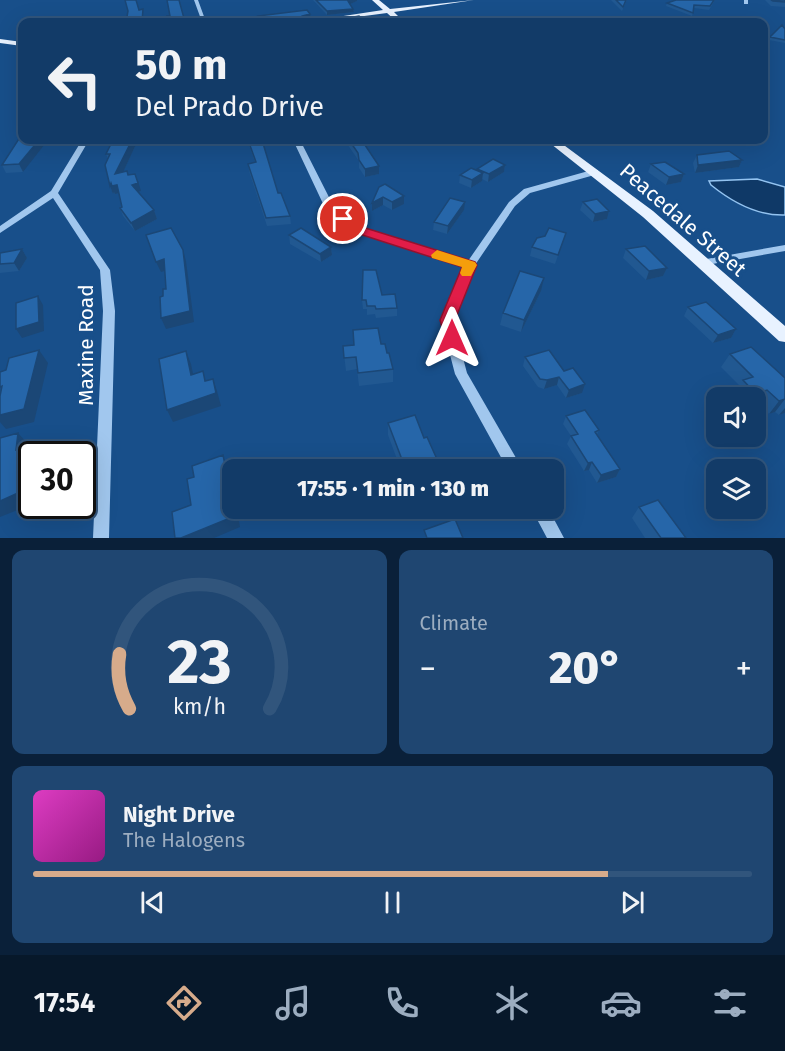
<!DOCTYPE html>
<html lang="en">
<head>
<meta charset="utf-8">
<style>
  body { margin:0; font-family:"Fira Sans",sans-serif; background:#1f4671; color:#f1f3f6; height:100vh; display:flex; flex-direction:column; font-size:22px; white-space:nowrap }
  * { box-sizing:border-box; margin:0 }
  p { font-size:20px; color:#9cadc0 }
  .icon { flex:none; width:33px; height:33px; fill:none; stroke:currentColor; stroke-width:2; stroke-linecap:round; stroke-linejoin:round }
  .map { position:relative; height:538px; overflow:hidden }
  .sheet { display:flex; flex-direction:column; gap:12px; padding:12px; background:#0a2039; flex:1 }
  .sheet>* { flex:none }
  .guide { position:absolute; left:18px; top:18px; width:750px; height:126px; border-radius:12px; box-shadow:0 6px 24px #0002,0 0 0 2px #31557c; background:#123b68; color:#f1f3f6; overflow:hidden }
  .fabs { position:absolute; left:706px; top:387px; display:grid; gap:12px }
  .fabs a { display:grid; place-items:center; width:60px; height:60px; border-radius:12px; background:#123b68; box-shadow:0 6px 24px #0002,0 0 0 2px #31557c; font-size:30px }
  .speed { position:absolute; left:18px; top:441px; display:flex; gap:12px; font-size:30px; font-weight:700; text-align:center }
  .speed>* { display:grid; place-content:center; width:78px; height:78px; border-radius:50%; background:#123b68; box-shadow:0 6px 24px #0002,0 0 0 2px #31557c; line-height:1 }
  .speed .limit { border:3px solid #111; border-radius:9px; background:#fff; color:#111 }
  .pin { position:absolute; display:grid; place-items:center; width:51px; height:51px; color:#fff; margin:-26px; border:3px solid #fff; border-radius:50%; box-shadow:0 2px 6px #0007 }
  .me { position:absolute; width:66px; margin:-33px; rotate:0deg; stroke-linejoin:round; filter:drop-shadow(0 0 4px #0008) }
  .turn { display:flex; align-items:center; gap:21px; height:126px; padding:0 18px; font-size:27px }
  .turn .icon { width:78px; height:78px; stroke-width:2.5 }
  .turn b { display:block; font-size:42px; line-height:51px }
  .big { font-size:45px; font-weight:800; line-height:1.1 }
  .sheet .card { flex:1; display:flex; flex-direction:column; justify-content:center; gap:9px; min-width:0; padding:0 21px; border-radius:12px; background:#1f4671 }
  .sheet .dial { align-items:center; gap:0 }
  .dial svg { height:156px; overflow:visible; fill:none; stroke:#31557c; stroke-width:7; stroke-linecap:round; text-anchor:middle }
  .dial text { fill:#f1f3f6; stroke:none }
  .song { display:flex; align-items:center; gap:18px }
  .cover { width:72px; height:72px; border-radius:9px; background:linear-gradient(135deg,hsl(310 70% 55%),hsl(310 70% 35%)) }
  .played { height:6px; border-radius:3px; background:linear-gradient(90deg,#d6ab8b 80%,#31557c 80%) }
  .keys { display:flex; justify-content:space-around; direction:ltr }
  .heat { display:flex; justify-content:space-between; align-items:center; font-size:33px; direction:ltr }
  .sheet .tiles { flex:1; display:grid; gap:12px; grid-template-columns:1fr 1fr }
  .card:last-child { grid-column:span 2 }
  .trip { position:absolute; left:222px; top:459px; width:342px; height:60px; border-radius:12px; background:#123b68; box-shadow:0 6px 24px #0002,0 0 0 2px #31557c; font-weight:800; line-height:60px; text-align:center }
  .tabs { display:flex; height:96px; justify-content:space-around; align-items:center; background:#07182a; color:#9cadc0 }
  .tabs .icon { width:42px; height:42px }
  .tabs .selected { color:#d6ab8b }
  .tabs b { font-size:27px; color:#f1f3f6 }
  .map>svg:first-child { display:block }
  .water { fill:#0f3967; stroke:#93c3f0; stroke-width:1.5 }
  .lines { fill:none; stroke-linecap:round; stroke-linejoin:round }
  .minor { fill:#a1c7ee; fill-rule:evenodd }
  .major { fill:#e8f2ff; fill-rule:evenodd }
  .wall { fill:#215891 }
  .shaded-wall { fill:#1b4776 }
  .building { fill:#2666a9; stroke:#1b4776; stroke-width:1.5 }
  .route { fill:#e11d48; stroke:#92132f; stroke-width:1.5 }
  .slow { fill:#f59e0b }
  .labels { text-anchor:middle; dominant-baseline:central; stroke-width:6; stroke-linejoin:round; paint-order:stroke }
  .street-label { font-size:21px; fill:#fff; stroke:#184f8a }
</style>
</head>
<body>
<div class="map">
<svg width="785" height="538" viewBox="0 0 785 538">
  <rect width="100%" height="100%" fill="#184f8a"/>
  <path class="water" d="M757 179 785 187V215C757 216 732 202 711 185L709 181Z"/>
  <g class="lines">
    <path class="minor" d="M194 0H198L206 22H202Z
      M744 0H748V4H744Z
      M82 140H89L58 193 110 270 115 311 109 538H93L103 311 100 270 53 198 0 233V226L51 191Z
      M293 140H300L335 209 358 227 468 261 509 202 524 189 592 170H598V174L530 193 515 206 475 265 453 320 467 373 523 470H508L455 374 441 320 464 267 352 231 326 210Z
      M785 245V251L701 266 696 263 701 260Z
      M531 508H548L564 538H547Z"/>
    <path class="major" d="M372 0H379L390 9 474 0 394 12 404 22H397L387 13 319 22H304L383 10Z
      M0 39 22 42V46L0 43Z
      M546 140H557L653 211 785 326V342L779 341 643 217Z"/>
  </g>
  <path class="wall" d="M313 0H357V1L350 4 353 9 354 12 327 15Z
    M611 0H627L622 11Z
    M676 0H715L709 10 694 8 692 16 666 6 667 3Z
    M765 0H785V7L771 6Z
    M785 29V43L769 40 770 37Z
    M22 134 23 172 6 173 2 165Z
    M113 140H138L123 172 128 175 141 191 138 192 154 210 157 219 135 231 123 216 120 208 122 207 119 193 115 194 114 192 113 194 110 186 108 159 106 154Z
    M247 140 290 216 291 224 267 226 249 171 248 164 255 162Z
    M339 140H366V146L379 166V174L365 177 359 168V161L345 141H340Z
    M697 155 742 160 739 167 695 173 693 163Z
    M651 164 684 174 681 182 666 185 648 172Z
    M505 165 504 172 488 182 482 179V181L471 188 459 183 460 175 477 171V169Z
    M379 187 404 204 392 210 383 205 372 211V203Z
    M583 202 609 211 607 219 593 222 580 210Z
    M464 210 447 234 433 230 434 222Z
    M566 233 555 264 530 256 532 247Z
    M289 235 331 247 332 255 321 262 290 244Z
    M22 249 27 258 19 271 0 273V253Z
    M626 249 667 268 663 276 646 280 623 258Z
    M541 291 521 332 500 325 503 313Z
    M382 295 397 308V316L376 318 375 314 367 315V309H363L362 300Z
    M688 307 736 329 731 338 713 343 684 316Z
    M353 330 381 344 387 353 393 369V382L359 386 357 369 346 371 343 346 354 345Z
    M730 354 785 378V413L779 415 775 412 769 414 758 402 756 403V398H738L734 393 739 385 721 367Z
    M525 357 564 371 582 393 566 398 557 385 544 389 538 387 523 366Z
    M566 416 599 430 597 435 620 469 616 477 597 483 589 470 584 471 567 444 571 436 563 424Z
    M388 423 435 469 401 470 388 435Z
    M639 507 686 538H645L632 518Z"/>
  <path class="shaded-wall" d="M352 0H357V1L348 5V1Z
    M353 9 354 12 327 15V11Z
    M310 14 311 19 302 21V16Z
    M39 140H48L23 172 19 164Z
    M132 140H138L119 181 115 174Z
    M742 160 739 167 695 173 698 165Z
    M505 165 504 172 488 182 489 174Z
    M379 166V174L365 177V169Z
    M483 173 482 181 471 188 472 180Z
    M684 174 681 182 666 185 669 177Z
    M138 181 141 191 135 193 132 185Z
    M111 183 117 185 120 193 115 194 114 192 113 194 110 186Z
    M404 196V204L392 210V202Z
    M383 197V205L372 211V203Z
    M465 202 464 210 447 234 448 226Z
    M154 210 157 219 135 231 131 223Z
    M609 211 607 219 593 222 595 214Z
    M331 247 332 255 321 262 320 254Z
    M22 249 27 258 19 271 14 263Z
    M183 250 186 261 194 322 166 329 161 318Z
    M164 259 168 270 161 272 156 262Z
    M667 268 663 276 646 280 649 271Z
    M544 278 541 291 521 332 524 320Z
    M38 296 43 305 44 331 22 338 16 329Z
    M736 329 731 338 713 343 718 335Z
    M39 350 48 363 34 422 6 429 0 422V415Z
    M186 351 191 364 196 388 191 375Z
    M559 377 557 385 544 389 547 380Z
    M213 379 217 391 221 406 173 422 167 410Z
    M585 384 582 393 566 398 569 390Z
    M767 390 758 402 756 403V398H753L756 394Z
    M785 399 775 412 769 414 779 401Z
    M785 408V413L779 415Z
    M18 433 29 445 28 453 32 458V482L30 505 0 517V501L16 450Z
    M436 457 435 469 426 470 427 460Z
    M592 462 589 470 584 471 588 463Z
    M620 469 616 477 597 483 601 475Z
    M236 508H246L248 517 239 521 240 527 214 538H181Z"/>
  <path class="building" d="M125 0H136L139 10 143 9 142 22H126L128 11Z
    M167 0H179L185 22H168L167 16H170Z
    M316 0H352L348 1 353 9 327 11Z
    M616 0H626L623 7Z
    M676 0H714L710 6 694 5 693 13 667 3Z
    M771 0H785V2L773 1Z
    M307 10 310 14 302 16V19L314 20 316 22H263L258 16Z
    M359 16 361 19 357 22H345L342 19Z
    M782 25 785 29V40L770 37Z
    M22 134V140H39L19 164 2 165Z
    M113 140H132L115 174 127 171 128 175 135 174 138 183 132 185 154 210 131 223 120 208 122 207 117 185 112 186 111 183 110 186 105 165 110 154H106Z
    M248 140H262L278 193H281L290 216 266 218 248 164 256 162Z
    M349 140H365L363 142 379 166 365 169 359 160 358 153Z
    M729 151 742 160 698 165 697 155Z
    M493 159 505 165 489 174 477 169Z
    M665 162 684 174 669 177 651 164Z
    M471 168 483 173 472 180 460 175Z
    M385 184 404 196 392 202 383 197 372 203 379 187Z
    M450 198 465 202 448 226 434 222Z
    M597 199 609 211 595 214 583 202Z
    M171 228 183 250 190 311 161 318 160 297 163 296V289H166L164 259 156 262 146 235Z
    M301 228 331 247 320 254 289 235Z
    M549 228 566 233 558 255 532 247 537 238 545 236Z
    M645 246 667 268 649 271 626 249Z
    M22 249 14 263 0 264V253Z
    M363 270H376L382 295 395 294 397 308 376 309 375 306H367L366 300H362Z
    M520 271 544 278 524 320 503 313Z
    M38 296 39 322 16 329V303Z
    M706 302 736 329 718 335 688 307Z
    M378 328 381 344H385L387 353H389L393 369 358 373 356 357 344 358 343 346 354 345 353 330Z
    M751 347 785 378V399L779 401 767 390 756 394 743 380 753 377 730 354Z
    M39 350 24 409 0 415V396L2 386 0 387V372L6 370 9 358Z
    M549 350 564 371 573 368 585 384 569 390 559 377 547 380 540 379 525 357Z
    M186 351 191 375 203 371 205 381 213 379 216 393 167 410 159 359Z
    M585 410 599 430 595 432 620 469 601 475 592 462 588 463 571 436 578 434 566 416Z
    M415 415 424 438 427 437 436 457 427 460 431 470H406L388 423Z
    M18 433 16 450 23 448 18 493 0 501V438Z
    M223 455 225 465 233 461 235 470H232V508H236L234 509 235 516 181 538H175L172 512 191 505 187 479 194 477 192 466Z
    M658 500 686 538H661L639 507Z
    M455 519 463 538H427L424 530Z"/>
  <path class="route" d="M343 216 359 226 475 262 477 265 455 320 460 338 457 342H446L440 320 462 267 350 231 337 219Z"/>
  <path class="slow" d="M437 250 475 262 477 265 471 276H462L460 273 462 267 432 258 431 255Z"/>
  <g class="labels">
    <g class="street-label">
      <text transform="translate(683 220) rotate(41)">Peacedale Street</text>
      <text transform="translate(86 345) rotate(-90)">Maxine Road</text>
    </g>
  </g>
</svg>
<div class="fabs">
<a><svg class="icon" aria-label="sound" viewBox="0 0 24 24"><path d="M4 9h4l5-4v14l-5-4H4zM17 9q2 3 0 6"/></svg></a>
<a><svg class="icon" aria-label="layers" viewBox="0 0 24 24"><path d="M12 4l9 5-9 5-9-5zM3 14l9 5 9-5"/></svg></a>
</div>
<div class="speed"><div class="limit">30</div></div>
<div class="pin" style="left:343px;top:219px;background:#d93025"><svg class="icon" aria-label="arrive" viewBox="0 0 24 24"><path d="M6 21V4h12l-3 4 3 4H6"/></svg></div>
<svg class="me" style="left:452px;top:338px" viewBox="-20 -20 40 40"><path d="M0-17L14 15 0 8-14 15z" fill="#e11d48" stroke="#fff" stroke-width="4"/></svg>
<div class="trip">17:55 · 1 min · 130 m</div>
<div class="guide">
<div class="turn"><svg class="icon" aria-label="left" viewBox="0 0 24 24"><path d="M17 20v-9H6M10 6l-5 5 5 5"/></svg><div><b>50 m</b>Del Prado Drive</div></div>
</div>
</div>
<section class="sheet">
<div class="tiles">
<div class="card dial"><svg viewBox="0 0 100 80">
<path d="M14 69A42 42 0 1 1 86 69"/>
<path d="M14 69A42 42 0 0 1 9 41" stroke="#d6ab8b"/>
<text x="50" y="56" font-size="32" font-weight="700">23</text>
<text x="50" y="72" font-size="11">km/h</text>
</svg></div>
<div class="card"><p>Climate</p>
<div class="heat"><a>−</a><b class="big">20°</b><a>+</a></div>
</div>
<div class="card">
<div class="song"><i class="cover"></i><div><b>Night Drive</b><p>The Halogens</p></div></div>
<div class="played"></div>
<div class="keys"><svg class="icon" aria-label="previous" viewBox="0 0 24 24"><path d="M18 5L8 12l10 7zM5 5v14"/></svg><svg class="icon" aria-label="pause" viewBox="0 0 24 24"><path d="M8 5v14M16 5v14"/></svg><svg class="icon" aria-label="next" viewBox="0 0 24 24"><path d="M6 5l10 7-10 7zM19 5v14"/></svg></div>
</div>
</div>
</section>
<nav class="tabs">
<b>17:54</b>
<svg class="icon selected" aria-label="directions" viewBox="0 0 24 24"><path d="M12 3l9 9-9 9-9-9zM9 14v-3h6M13 9l2 2-2 2"/></svg>
<svg class="icon" aria-label="music" viewBox="0 0 24 24"><path d="M9 18V5l10-2v13"/><circle cx="6" cy="18" r="3"/><circle cx="16" cy="16" r="3"/></svg>
<svg class="icon" aria-label="phone" viewBox="0 0 24 24"><path d="M5 4h4l2 5-3 2q2 4 5 5l2-3 5 2v4C11 20 4 13 5 4z"/></svg>
<svg class="icon" aria-label="climate" viewBox="0 0 24 24"><path d="M12 3v18M4 7l16 10M4 17L20 7"/></svg>
<svg class="icon" aria-label="car" viewBox="0 0 24 24"><path d="M5 17H2v-5l4-1 3-4h7l3 4 3 1v5h-3M9 17h6M6 11h13"/><circle cx="7" cy="17" r="2"/><circle cx="17" cy="17" r="2"/></svg>
<svg class="icon" aria-label="filters" viewBox="0 0 24 24"><path d="M4 7h16M4 17h16"/><circle cx="9" cy="7" r="2"/><circle cx="15" cy="17" r="2"/></svg>
</nav>
</body>
</html>
